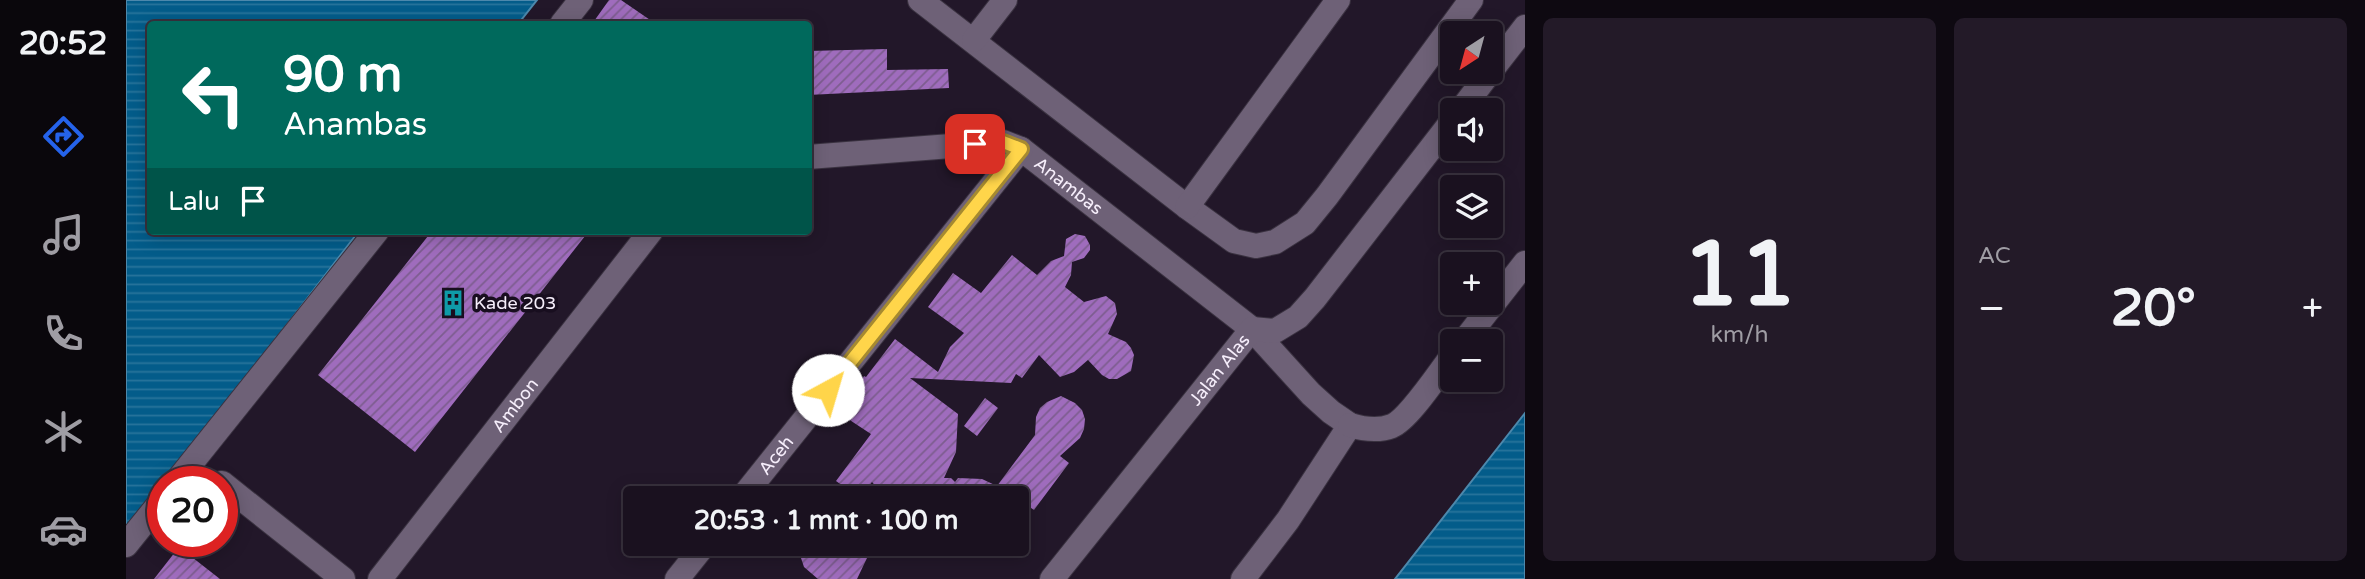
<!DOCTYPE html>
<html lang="id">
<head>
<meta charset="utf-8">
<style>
  body { margin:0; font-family:"Varela Round",sans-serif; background:#231a28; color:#f1f3f6; height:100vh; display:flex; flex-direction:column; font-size:26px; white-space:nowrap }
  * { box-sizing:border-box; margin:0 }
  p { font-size:23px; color:#9f9da4 }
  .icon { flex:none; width:38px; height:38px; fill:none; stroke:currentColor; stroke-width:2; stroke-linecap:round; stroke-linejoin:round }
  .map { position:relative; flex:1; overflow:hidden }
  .sheet { display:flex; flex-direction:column; gap:18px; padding:18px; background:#0e0911; width:840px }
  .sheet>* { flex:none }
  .top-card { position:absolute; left:21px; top:21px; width:665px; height:214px; border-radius:7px; box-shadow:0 4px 18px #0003,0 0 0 2px #38313d; background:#00695c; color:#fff; overflow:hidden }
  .needle { width:46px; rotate:216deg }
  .tools { position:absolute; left:1314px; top:21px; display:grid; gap:14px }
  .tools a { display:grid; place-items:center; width:63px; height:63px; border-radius:7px; background:#1a111f; box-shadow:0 4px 18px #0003,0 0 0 2px #38313d; font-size:35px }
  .speed { position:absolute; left:21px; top:466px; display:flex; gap:14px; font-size:35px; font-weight:700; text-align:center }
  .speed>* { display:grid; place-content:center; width:91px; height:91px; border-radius:50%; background:#1a111f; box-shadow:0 4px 18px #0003,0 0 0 2px #38313d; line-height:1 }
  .speed .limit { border:10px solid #d22; background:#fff; color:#111 }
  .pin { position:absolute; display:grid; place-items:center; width:60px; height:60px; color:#fff; margin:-30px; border-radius:14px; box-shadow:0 4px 10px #0006 }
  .me { position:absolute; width:77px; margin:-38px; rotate:39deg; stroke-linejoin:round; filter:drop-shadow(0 0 5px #0008) }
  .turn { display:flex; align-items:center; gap:24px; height:147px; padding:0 21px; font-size:32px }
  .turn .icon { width:91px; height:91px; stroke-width:2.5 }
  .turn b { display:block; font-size:49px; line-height:60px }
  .then { display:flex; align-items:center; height:66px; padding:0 21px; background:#0003; gap:14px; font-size:26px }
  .big { font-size:52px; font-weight:800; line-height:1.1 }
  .sheet .card { flex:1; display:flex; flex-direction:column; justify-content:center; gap:10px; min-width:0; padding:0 24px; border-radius:10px; background:#231a28 }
  .sheet .dial { align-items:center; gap:0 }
  .dial b { font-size:91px; line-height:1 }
  .heat { display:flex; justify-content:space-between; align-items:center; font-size:38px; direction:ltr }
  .sheet .tiles { flex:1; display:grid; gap:18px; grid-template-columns:repeat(2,1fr) }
  .trip { position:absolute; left:497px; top:486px; width:406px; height:70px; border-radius:7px; background:#1a111f; box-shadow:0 4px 18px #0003,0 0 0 2px #38313d; font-weight:800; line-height:70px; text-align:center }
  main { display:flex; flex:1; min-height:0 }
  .tabs { display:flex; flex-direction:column; width:126px; justify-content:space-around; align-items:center; background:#0a070c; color:#9f9da4 }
  .tabs .icon { width:49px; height:49px }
  .tabs .selected { color:#2563eb }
  .tabs b { font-size:32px; color:#f1f3f6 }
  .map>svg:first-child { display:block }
  .water { fill:url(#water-rules); stroke:#4c88ac; stroke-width:2 }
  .building { fill:url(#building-hatch) }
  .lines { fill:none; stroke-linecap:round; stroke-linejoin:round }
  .minor-casing { stroke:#3a3240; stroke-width:26 }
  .minor { stroke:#6e6177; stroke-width:24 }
  .route-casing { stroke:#a68a30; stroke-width:18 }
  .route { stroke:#ffd54a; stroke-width:12 }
  .labels { text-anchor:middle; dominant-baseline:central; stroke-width:7; stroke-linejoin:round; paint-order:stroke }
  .street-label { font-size:18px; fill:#f6eefb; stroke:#180e1f }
  .poi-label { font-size:18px; fill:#f6eefb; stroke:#180e1f; text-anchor:start }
</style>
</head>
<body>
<main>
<nav class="tabs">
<b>20:52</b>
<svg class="icon selected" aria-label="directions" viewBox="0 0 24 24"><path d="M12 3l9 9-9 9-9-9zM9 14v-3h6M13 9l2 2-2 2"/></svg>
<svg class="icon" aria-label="music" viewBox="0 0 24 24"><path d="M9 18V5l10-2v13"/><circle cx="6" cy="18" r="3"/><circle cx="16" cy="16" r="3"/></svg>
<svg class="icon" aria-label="phone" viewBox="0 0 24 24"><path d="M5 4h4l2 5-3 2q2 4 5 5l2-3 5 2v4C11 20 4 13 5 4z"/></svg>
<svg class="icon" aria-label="climate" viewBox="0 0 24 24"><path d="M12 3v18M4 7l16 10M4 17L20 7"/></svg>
<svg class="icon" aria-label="car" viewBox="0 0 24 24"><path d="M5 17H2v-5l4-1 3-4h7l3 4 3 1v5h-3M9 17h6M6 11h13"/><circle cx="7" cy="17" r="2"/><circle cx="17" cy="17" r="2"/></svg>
</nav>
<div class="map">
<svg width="1399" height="579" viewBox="0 0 1399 579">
  <defs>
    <pattern id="water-rules" width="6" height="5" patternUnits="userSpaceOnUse" patternTransform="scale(1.75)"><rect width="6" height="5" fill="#035c8a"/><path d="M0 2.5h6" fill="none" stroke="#28749b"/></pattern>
    <pattern id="building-hatch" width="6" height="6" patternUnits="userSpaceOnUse" patternTransform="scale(1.75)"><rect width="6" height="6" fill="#9f6cbd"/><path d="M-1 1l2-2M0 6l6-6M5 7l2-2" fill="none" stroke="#7d5d8f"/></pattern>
  </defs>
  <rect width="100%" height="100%" fill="#221729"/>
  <path class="water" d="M0 0H411L392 24H24V231H233L41 481H37V486L0 534Z
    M1399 413V579H1269Z"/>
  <path class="building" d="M483 0H495L530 24H466Z
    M761 49V70L822 69 823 88 682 95V51Z
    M306 231H463L289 452 192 375Z
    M949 234 959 236 964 245V250L958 258 946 262 945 275 939 287 958 302 980 296 989 303 991 314 982 334 1000 342 1005 348 1008 355 1005 371 991 379H983L976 375 962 360 948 372 934 377 913 355 896 378 890 374 885 383 784 378 832 414 830 452 818 478H825L829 482 832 478 856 479 871 486 909 435 910 417 914 408 921 402 935 396 949 403 956 410 959 419 958 429 954 438 934 456 943 463 908 510 892 499H761L746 482 734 498 710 481 745 434 713 413 738 376 740 377 769 339 812 372 824 347 838 333 802 307 827 273 855 293 886 255 911 275 925 261 938 256 940 239Z
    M859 398 872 408 851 436 838 426Z
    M674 544H741V558L731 579H692L678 567 674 555Z
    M53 547 94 579H28Z"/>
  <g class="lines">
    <g class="minor-casing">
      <g id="minor">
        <path d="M794 0 1061 207 1108 241 1130 246 1149 242 1179 223 1201 196 1345 0"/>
        <path d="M436 24 455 0"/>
        <path d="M848 40 879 0"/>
        <path d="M1365 71 1399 27"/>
        <path d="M1335 110 1364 72"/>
        <path id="s1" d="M682 157 877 142 895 149 1126 329 1185 394 1205 412 1224 425 1162 520 1117 579"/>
        <path d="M1061 207 1212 0"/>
        <path d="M1338 341 1399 263"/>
        <path d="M1224 425C1237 429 1253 431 1266 426 1283 419 1314 371 1326 356"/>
        <path d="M51 481 251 231"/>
        <path d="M96 483 217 579"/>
        <path id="s2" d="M615 499 895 149"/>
        <path d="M0 545 37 499"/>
        <path id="s3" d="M254 579 525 231"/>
        <path d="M551 579 579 544"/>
        <path id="s4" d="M926 579 1126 329 1149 331 1172 317 1189 298 1326 121"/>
      </g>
    </g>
    <use href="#minor" class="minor"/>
  </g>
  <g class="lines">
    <g class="route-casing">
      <path id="route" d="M702 390 895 149 877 142 849 144"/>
    </g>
    <use href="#route" class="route"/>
  </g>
  <defs>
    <g id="building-bare" transform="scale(2.1)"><path d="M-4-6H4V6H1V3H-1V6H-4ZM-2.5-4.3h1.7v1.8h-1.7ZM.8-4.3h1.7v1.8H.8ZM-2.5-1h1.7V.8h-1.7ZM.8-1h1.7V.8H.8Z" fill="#0f9aa8" stroke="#180e1f" stroke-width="2.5" paint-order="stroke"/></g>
  </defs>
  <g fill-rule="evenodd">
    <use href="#building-bare" x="327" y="303"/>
  </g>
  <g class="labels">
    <g class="street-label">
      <text stroke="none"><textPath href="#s1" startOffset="275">Anambas</textPath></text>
      <text stroke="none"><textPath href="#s4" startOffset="268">Jalan Alas</textPath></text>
      <text stroke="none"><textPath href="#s3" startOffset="220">Ambon</textPath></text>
      <text stroke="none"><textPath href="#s2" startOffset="56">Aceh</textPath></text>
    </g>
    <g class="poi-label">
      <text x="348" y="303">Kade 203</text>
    </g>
  </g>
</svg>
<div class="tools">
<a><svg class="needle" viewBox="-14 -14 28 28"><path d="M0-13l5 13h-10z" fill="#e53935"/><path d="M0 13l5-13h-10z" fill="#9f9da4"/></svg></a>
<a><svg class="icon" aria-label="sound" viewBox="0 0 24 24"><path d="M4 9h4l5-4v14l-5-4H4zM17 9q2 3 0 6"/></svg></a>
<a><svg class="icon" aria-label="layers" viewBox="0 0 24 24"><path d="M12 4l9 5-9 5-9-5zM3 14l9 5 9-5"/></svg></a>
<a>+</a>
<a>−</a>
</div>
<div class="speed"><div class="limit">20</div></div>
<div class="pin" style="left:849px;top:144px;background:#d93025"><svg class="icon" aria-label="arrive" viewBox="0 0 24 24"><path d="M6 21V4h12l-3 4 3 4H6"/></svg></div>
<svg class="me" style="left:702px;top:390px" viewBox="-20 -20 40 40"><circle r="19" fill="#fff"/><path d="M0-13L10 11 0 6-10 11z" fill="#ffd54a"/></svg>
<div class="trip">20:53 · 1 mnt · 100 m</div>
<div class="top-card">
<div class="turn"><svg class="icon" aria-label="left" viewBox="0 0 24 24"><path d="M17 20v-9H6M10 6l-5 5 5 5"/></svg><div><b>90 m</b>Anambas</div></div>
<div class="then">Lalu<svg class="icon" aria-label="arrive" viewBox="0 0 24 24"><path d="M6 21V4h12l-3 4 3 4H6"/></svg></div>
</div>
</div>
<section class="sheet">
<div class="tiles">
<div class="card dial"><b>11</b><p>km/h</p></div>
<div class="card"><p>AC</p>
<div class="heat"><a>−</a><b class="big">20°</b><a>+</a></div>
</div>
</div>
</section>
</main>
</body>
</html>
